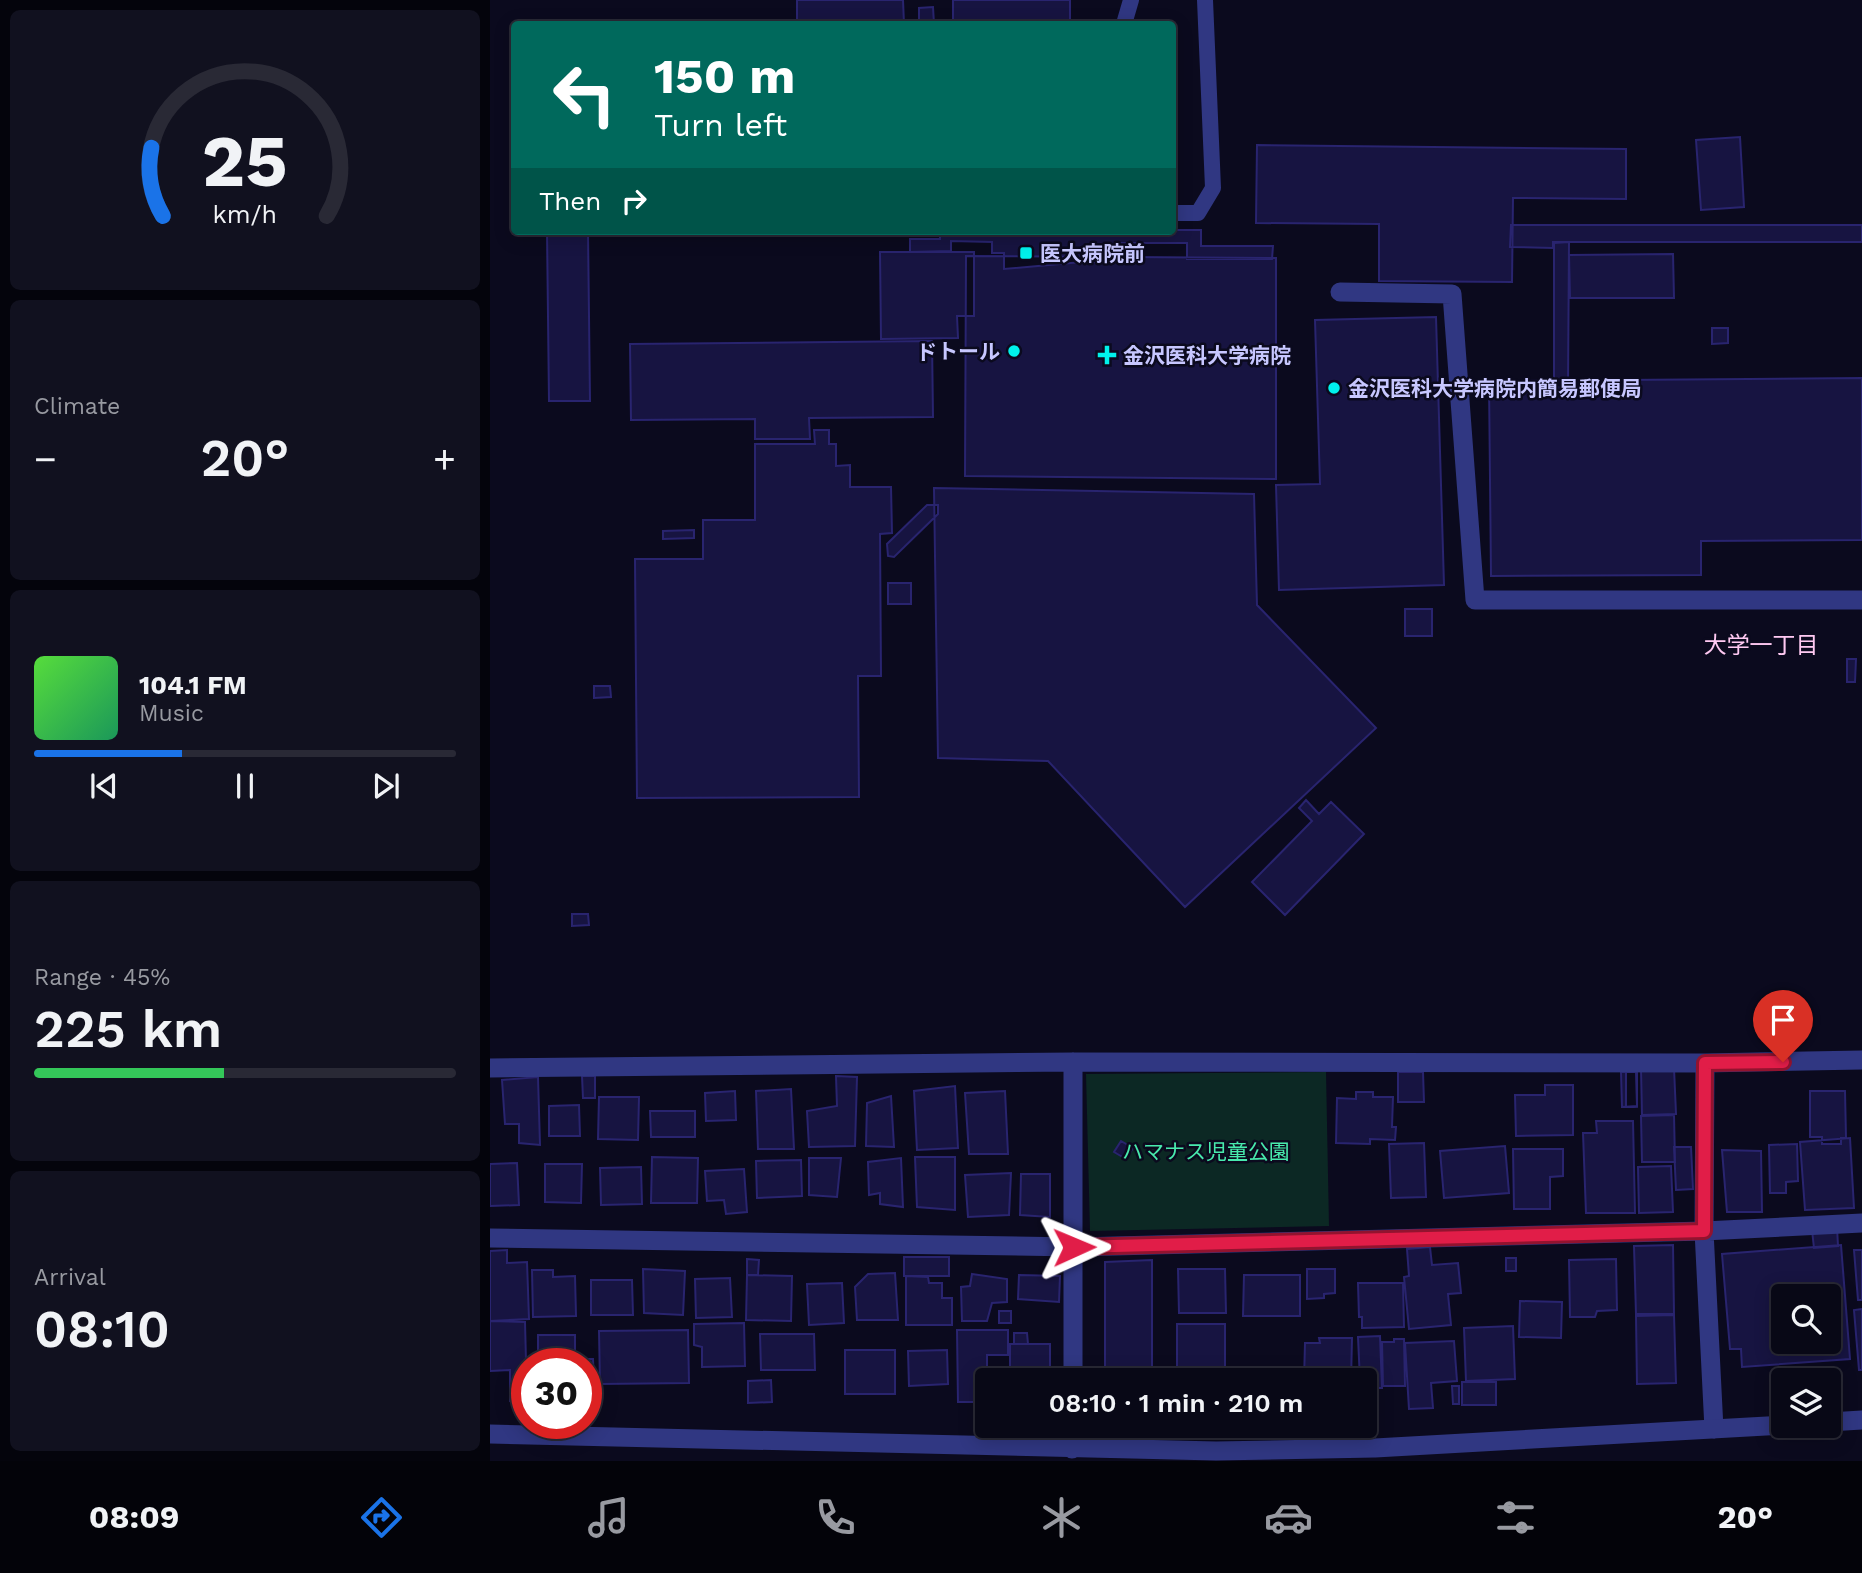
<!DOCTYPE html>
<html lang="en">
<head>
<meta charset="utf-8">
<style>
  body { margin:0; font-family:"Work Sans","Noto Sans JP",sans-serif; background:#11111f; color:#f1f3f6; height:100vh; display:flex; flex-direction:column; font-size:26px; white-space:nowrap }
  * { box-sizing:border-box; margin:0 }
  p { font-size:23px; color:#989aa1 }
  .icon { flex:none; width:38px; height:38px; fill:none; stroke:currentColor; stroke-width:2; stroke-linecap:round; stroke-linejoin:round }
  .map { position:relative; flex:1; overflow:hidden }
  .drawer { display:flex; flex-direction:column; gap:10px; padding:10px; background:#04040c; width:490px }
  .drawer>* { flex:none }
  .hud { position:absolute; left:21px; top:21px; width:665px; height:214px; border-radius:7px; box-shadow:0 4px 18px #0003,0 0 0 2px #292935; background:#00695c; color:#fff; overflow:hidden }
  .fabs { position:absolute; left:1281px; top:1284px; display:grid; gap:14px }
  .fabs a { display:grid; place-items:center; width:70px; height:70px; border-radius:7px; background:#080816; box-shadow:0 4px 18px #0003,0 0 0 2px #292935; font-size:35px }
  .speed { position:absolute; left:21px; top:1348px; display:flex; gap:14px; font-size:35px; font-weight:700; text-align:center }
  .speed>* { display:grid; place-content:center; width:91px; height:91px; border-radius:50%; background:#080816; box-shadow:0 4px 18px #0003,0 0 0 2px #292935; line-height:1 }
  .speed .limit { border:10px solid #d22; background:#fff; color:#111 }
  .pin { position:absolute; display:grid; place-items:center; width:60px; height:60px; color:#fff; margin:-72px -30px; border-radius:50% 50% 50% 0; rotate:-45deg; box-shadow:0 0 7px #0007 }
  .pin .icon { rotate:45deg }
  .me { position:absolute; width:77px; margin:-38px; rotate:89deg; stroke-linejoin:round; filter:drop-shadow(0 0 5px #0008) }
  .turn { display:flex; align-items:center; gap:24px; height:147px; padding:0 28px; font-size:32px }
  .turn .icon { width:91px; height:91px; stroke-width:2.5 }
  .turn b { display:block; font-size:49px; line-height:60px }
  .then { display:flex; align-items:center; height:66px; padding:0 28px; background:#0003; gap:14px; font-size:26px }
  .big { font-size:52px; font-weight:600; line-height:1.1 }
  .drawer .tile { flex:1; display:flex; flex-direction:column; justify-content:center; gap:10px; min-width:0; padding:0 24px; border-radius:10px; background:#11111f }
  .drawer .dial { align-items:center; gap:0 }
  .dial svg { height:182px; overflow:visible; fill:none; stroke:#292935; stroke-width:7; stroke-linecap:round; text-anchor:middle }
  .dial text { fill:#f1f3f6; stroke:none }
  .song { display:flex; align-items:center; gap:21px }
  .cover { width:84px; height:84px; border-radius:10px; background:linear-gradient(135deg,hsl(110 70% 55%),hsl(150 70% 35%)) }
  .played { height:7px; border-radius:4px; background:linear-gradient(90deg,#1a73e8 35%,#292935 35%) }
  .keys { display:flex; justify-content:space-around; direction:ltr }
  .heat { display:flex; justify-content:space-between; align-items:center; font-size:38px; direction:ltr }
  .charge { height:10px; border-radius:5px; background:linear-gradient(90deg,#34c759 45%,#292935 0) }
  .trip { position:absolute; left:485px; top:1368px; width:402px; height:70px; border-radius:7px; background:#080816; box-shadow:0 4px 18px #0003,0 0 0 2px #292935; font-weight:600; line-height:70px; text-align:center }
  .tab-bar { display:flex; height:112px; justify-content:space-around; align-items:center; background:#030309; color:#989aa1 }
  .tab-bar .icon { width:49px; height:49px }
  .tab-bar .on { color:#1a73e8 }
  .tab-bar b { font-size:32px; color:#f1f3f6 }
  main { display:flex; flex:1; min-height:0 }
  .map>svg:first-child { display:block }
  .green { fill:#0c2824 }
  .building { fill:#171441; stroke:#29246f; stroke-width:2; fill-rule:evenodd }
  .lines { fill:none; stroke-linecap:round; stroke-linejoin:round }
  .service { stroke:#303782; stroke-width:16 }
  .minor { stroke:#303782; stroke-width:19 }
  .tertiary { stroke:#303782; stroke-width:19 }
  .route-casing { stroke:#92132f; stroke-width:18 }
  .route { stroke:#e11d48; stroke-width:12 }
  .poi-dot { fill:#00f2eb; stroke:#0b0a1e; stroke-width:2.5 }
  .labels { text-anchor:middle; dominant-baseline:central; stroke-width:5; stroke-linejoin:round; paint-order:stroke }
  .poi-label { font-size:21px; font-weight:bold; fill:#c7c7ff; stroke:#0b0a1e; text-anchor:start }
  .park-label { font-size:21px; fill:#48eaad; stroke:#0b0a1e }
  .neighbourhood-label { font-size:23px; fill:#ffc9f2; stroke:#0b0a1e }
</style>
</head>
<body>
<main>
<section class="drawer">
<div class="tile dial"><svg viewBox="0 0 100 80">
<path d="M14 69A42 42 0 1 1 86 69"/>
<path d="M14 69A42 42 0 0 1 9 39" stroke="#1a73e8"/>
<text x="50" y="56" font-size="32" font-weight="700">25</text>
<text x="50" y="72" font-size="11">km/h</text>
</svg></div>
<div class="tile"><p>Climate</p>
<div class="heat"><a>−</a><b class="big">20°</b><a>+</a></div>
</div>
<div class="tile">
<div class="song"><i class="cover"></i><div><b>104.1 FM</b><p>Music</p></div></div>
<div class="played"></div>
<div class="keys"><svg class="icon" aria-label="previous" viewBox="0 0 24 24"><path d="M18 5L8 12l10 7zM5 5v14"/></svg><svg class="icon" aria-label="pause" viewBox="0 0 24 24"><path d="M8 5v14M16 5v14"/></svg><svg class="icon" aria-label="next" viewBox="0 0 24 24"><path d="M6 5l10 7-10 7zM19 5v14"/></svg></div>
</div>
<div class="tile"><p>Range · 45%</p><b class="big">225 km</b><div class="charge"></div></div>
<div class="tile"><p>Arrival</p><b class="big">08:10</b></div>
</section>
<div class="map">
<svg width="1372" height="1461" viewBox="0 0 1372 1461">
  <rect width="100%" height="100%" fill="#0b0a1e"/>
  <path class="green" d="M836 1072 839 1226 600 1231 596 1074Z"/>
  <path class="building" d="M307 0H413L414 24H307Z
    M463 0H580V24H463Z
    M443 7 444 24H429V8Z
    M1250 137 1254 207 1211 210 1206 140Z
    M767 145 1136 149V199L1023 198 1022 282 889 281V224L766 223Z
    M1021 225H1372V242H1063V248L1020 247Z
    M682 230H711V246H783L782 259H697V243H629L628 262H592L514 269V253H502V242L461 241V251L420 252V239H450V231Z
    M57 231H98L100 401H59Z
    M1079 242 1078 388 1064 387V243Z
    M390 252H484V316H467L468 338 391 339Z
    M1183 254 1184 298H1080L1079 255Z
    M476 256 786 258V479L475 476Z
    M946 317 954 585 789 590 786 485 830 484 825 320Z
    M1222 328H1238V343L1222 344Z
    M442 341 443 417 319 418 320 439H265V419L141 420 140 344Z
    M1372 378V540L1211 541V575L1001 576 999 381Z
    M324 430H339V444H346V466L360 465V487H401L402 533 390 534 391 676H368L369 797 147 798 145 559H213V520H265V444H325Z
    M444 488 764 494 767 605 886 728 695 907 558 761 448 758Z
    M437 505H448V514L404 557 398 556 397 544Z
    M204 530V538L173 539V531Z
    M398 583H421V604H398Z
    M915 609H942V636H915Z
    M1357 659H1366L1365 682H1357Z
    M104 686H120L121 697 104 698Z
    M816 800 829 814 841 802 874 834 795 915 762 882 822 821 809 808Z
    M82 914H98L99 925 82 926Z
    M1184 1068 1186 1114 1152 1115 1151 1069Z
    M1136 1071H1147V1107H1136Z
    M908 1072H933L934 1102H908Z
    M1131 1072H1146L1147 1106 1132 1107Z
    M92 1076H105V1098H93Z
    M346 1076 367 1077 365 1146 319 1147 317 1111 347 1106Z
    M48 1077 50 1145 29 1143V1124H15L12 1080Z
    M1055 1085H1083V1135L1026 1136 1025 1095H1055Z
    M465 1086 468 1148 427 1150 424 1091Z
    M301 1089 304 1149H268L266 1091Z
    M245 1091 246 1120 216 1121 215 1093Z
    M515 1091 518 1154H479L475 1093Z
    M1320 1091H1355L1356 1138H1351V1144H1332V1137H1320Z
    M866 1092H883V1097H903L902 1127H906L905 1140 880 1139V1144L846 1143 847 1098 866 1099Z
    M401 1096 404 1147 376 1146 377 1103Z
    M109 1097H149L148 1140 108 1139Z
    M89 1105 90 1136H59V1106Z
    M160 1111H205V1137H161Z
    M1184 1115 1185 1162H1152L1151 1116Z
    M1106 1121H1143L1145 1213H1096L1093 1133H1107Z
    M1360 1138 1364 1208 1315 1210 1310 1142Z
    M631 1141 643 1148 636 1159 624 1152Z
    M934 1143 936 1197 901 1198 899 1144Z
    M1307 1144 1308 1181 1296 1182V1193H1280L1279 1145Z
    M1015 1146 1019 1193 954 1198 950 1151Z
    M1184 1147H1201L1203 1189 1186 1190Z
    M1023 1149H1073V1176L1060 1177V1209H1024Z
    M1232 1150 1271 1151 1272 1212H1237Z
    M162 1157 208 1158 207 1203H161Z
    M425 1157H465V1210L427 1207Z
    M319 1158H351L347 1197 319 1195Z
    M411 1158 413 1207 390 1204V1193L379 1195 378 1162Z
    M311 1160 312 1196 267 1198 266 1161Z
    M27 1163 29 1205 0 1206V1164Z
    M55 1164H92L91 1203 55 1202Z
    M1181 1166 1183 1212 1149 1213 1148 1167Z
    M151 1167 152 1204 111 1205 110 1168Z
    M254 1169 257 1212 236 1214 234 1200 217 1201 215 1171Z
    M521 1173 519 1215 478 1217 475 1175Z
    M531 1174H560V1217L530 1215Z
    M1347 1227 1348 1246 1324 1248 1322 1230Z
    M1183 1245 1184 1314H1146L1144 1246Z
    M1351 1245 1360 1359 1252 1367 1251 1349H1240L1232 1254ZM1293 1297H1339V1342H1293Z
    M940 1247 942 1265 968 1263 971 1293 958 1294 961 1325 919 1329 914 1277 919 1276 917 1249Z
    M17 1250V1263L37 1262 39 1319 0 1321V1251Z
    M1364 1250H1372V1300H1368Z
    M414 1257H459V1276H414Z
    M1016 1258H1026V1271H1016Z
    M257 1259 269 1260 268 1275H257Z
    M1126 1259 1127 1310 1107 1311 1105 1317H1080L1079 1260Z
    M662 1260V1381H615V1262Z
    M153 1269 195 1271 193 1315 154 1313Z
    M688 1269H735L736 1313H689Z
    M817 1269H845V1293L834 1294V1298L817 1299Z
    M42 1270H63V1277L85 1276 86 1316 43 1317Z
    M405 1273 408 1320H367L365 1287 378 1274Z
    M482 1274 517 1279V1302L502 1303 497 1321H472L471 1287 480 1286Z
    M257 1275 302 1276 301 1321 256 1320Z
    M529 1275 570 1276 569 1302 528 1299Z
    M754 1275H810V1316H753Z
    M416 1276 438 1277 439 1283H452V1298H462V1325H416Z
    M240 1278 242 1317 206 1318 205 1279Z
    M101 1280H142L143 1315H101Z
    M352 1283 354 1323 319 1325 317 1284Z
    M868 1283H913L914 1327 872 1328V1317H869Z
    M1030 1301 1072 1302 1071 1338 1029 1337Z
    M1372 1309V1370H1369L1364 1310Z
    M509 1311H521V1323H509Z
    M1184 1315 1186 1383 1147 1384 1146 1316Z
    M0 1321 35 1322 37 1401H20V1370L0 1371Z
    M254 1323 255 1366 212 1367V1347L204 1345V1324Z
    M687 1324H735V1381H687Z
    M1023 1326 1025 1379 976 1381 974 1328Z
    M198 1330 199 1383 110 1384 109 1331Z
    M467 1330H518V1355H497V1402H468Z
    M524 1333H537L538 1344H524Z
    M270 1334H324L325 1370H271Z
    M48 1335H85V1363H48Z
    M890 1336 892 1388H875V1381H870L868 1337Z
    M829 1338H862L861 1381H814L815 1343H830Z
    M904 1339H914L915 1386H893L892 1342H904Z
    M964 1341 967 1381 941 1383 943 1408 919 1409 915 1343Z
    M520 1344H560V1381H520Z
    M355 1350H405V1394H355Z
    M457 1350 458 1384 419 1386 418 1351Z
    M97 1359H103L104 1383H98Z
    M736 1369H750V1381H735Z
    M281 1380 282 1402 258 1403V1381Z
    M972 1382H1006V1405H972Z
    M962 1386H969V1404H963Z"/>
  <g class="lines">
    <path class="service" d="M634 24 641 0
      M682 213H708L723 188 715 0"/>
    <path class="minor" d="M850 292 962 294 985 600H1372
      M1215 1063 1214 1231 1224 1429
      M0 1068 583 1062 1215 1063 1372 1060
      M0 1238 585 1247 1214 1231 1372 1223
      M583 1381V1062
      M582 1449V1426"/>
    <path class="tertiary" d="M1339 1422 1372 1420
      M0 1434 726 1451 885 1448 1293 1425"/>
  </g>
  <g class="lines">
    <g class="route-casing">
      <path id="route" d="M584 1247 1214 1231 1215 1063 1293 1062"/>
    </g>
    <use href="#route" class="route"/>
  </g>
  <g class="poi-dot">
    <rect x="529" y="246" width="14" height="14" rx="3.5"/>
    <circle cx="524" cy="351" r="7"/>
    <path d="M613.5 344.5h7v7h7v7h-7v7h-7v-7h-7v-7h7z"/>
    <circle cx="844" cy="388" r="7"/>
  </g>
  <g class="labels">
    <g class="poi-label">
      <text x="550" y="253">医大病院前</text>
      <text x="510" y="351" text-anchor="end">ドトール</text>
      <text x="633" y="355">金沢医科大学病院</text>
      <text x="858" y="388">金沢医科大学病院内簡易郵便局</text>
    </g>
    <g class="park-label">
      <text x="716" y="1151">ハマナス児童公園</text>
    </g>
    <g class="neighbourhood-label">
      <text x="1271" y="645">大学一丁目</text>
    </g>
  </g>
</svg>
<div class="fabs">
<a><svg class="icon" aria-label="search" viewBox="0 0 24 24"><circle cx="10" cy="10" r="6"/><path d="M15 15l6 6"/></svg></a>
<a><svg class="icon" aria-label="layers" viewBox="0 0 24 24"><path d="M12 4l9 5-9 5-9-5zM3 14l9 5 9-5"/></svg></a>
</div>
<div class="speed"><div class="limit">30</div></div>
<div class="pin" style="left:1293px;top:1062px;background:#d93025"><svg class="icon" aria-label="arrive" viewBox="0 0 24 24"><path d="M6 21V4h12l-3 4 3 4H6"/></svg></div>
<svg class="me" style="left:584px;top:1247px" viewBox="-20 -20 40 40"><path d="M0-17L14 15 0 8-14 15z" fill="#e11d48" stroke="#fff" stroke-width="4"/></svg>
<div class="trip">08:10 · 1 min · 210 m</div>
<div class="hud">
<div class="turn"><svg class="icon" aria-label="left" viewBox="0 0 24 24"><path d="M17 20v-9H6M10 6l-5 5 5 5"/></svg><div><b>150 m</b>Turn left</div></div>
<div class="then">Then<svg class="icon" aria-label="right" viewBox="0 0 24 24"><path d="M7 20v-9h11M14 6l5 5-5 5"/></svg></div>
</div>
</div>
</main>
<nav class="tab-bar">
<b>08:09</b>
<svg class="icon on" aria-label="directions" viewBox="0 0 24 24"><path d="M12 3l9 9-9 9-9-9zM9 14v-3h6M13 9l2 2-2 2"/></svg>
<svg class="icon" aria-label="music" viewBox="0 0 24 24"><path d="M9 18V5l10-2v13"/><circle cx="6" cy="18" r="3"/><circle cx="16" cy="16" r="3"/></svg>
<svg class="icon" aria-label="phone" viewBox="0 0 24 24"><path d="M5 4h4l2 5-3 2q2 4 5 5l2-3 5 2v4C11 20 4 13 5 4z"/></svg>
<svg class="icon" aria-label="climate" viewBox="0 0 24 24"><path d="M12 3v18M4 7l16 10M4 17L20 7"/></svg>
<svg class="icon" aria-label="car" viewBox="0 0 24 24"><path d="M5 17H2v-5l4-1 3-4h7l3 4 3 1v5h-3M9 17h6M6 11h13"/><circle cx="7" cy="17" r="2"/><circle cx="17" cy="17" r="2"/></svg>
<svg class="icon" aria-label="filters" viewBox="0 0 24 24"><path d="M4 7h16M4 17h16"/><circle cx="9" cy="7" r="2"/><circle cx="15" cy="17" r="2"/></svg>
<b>20°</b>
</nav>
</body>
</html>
